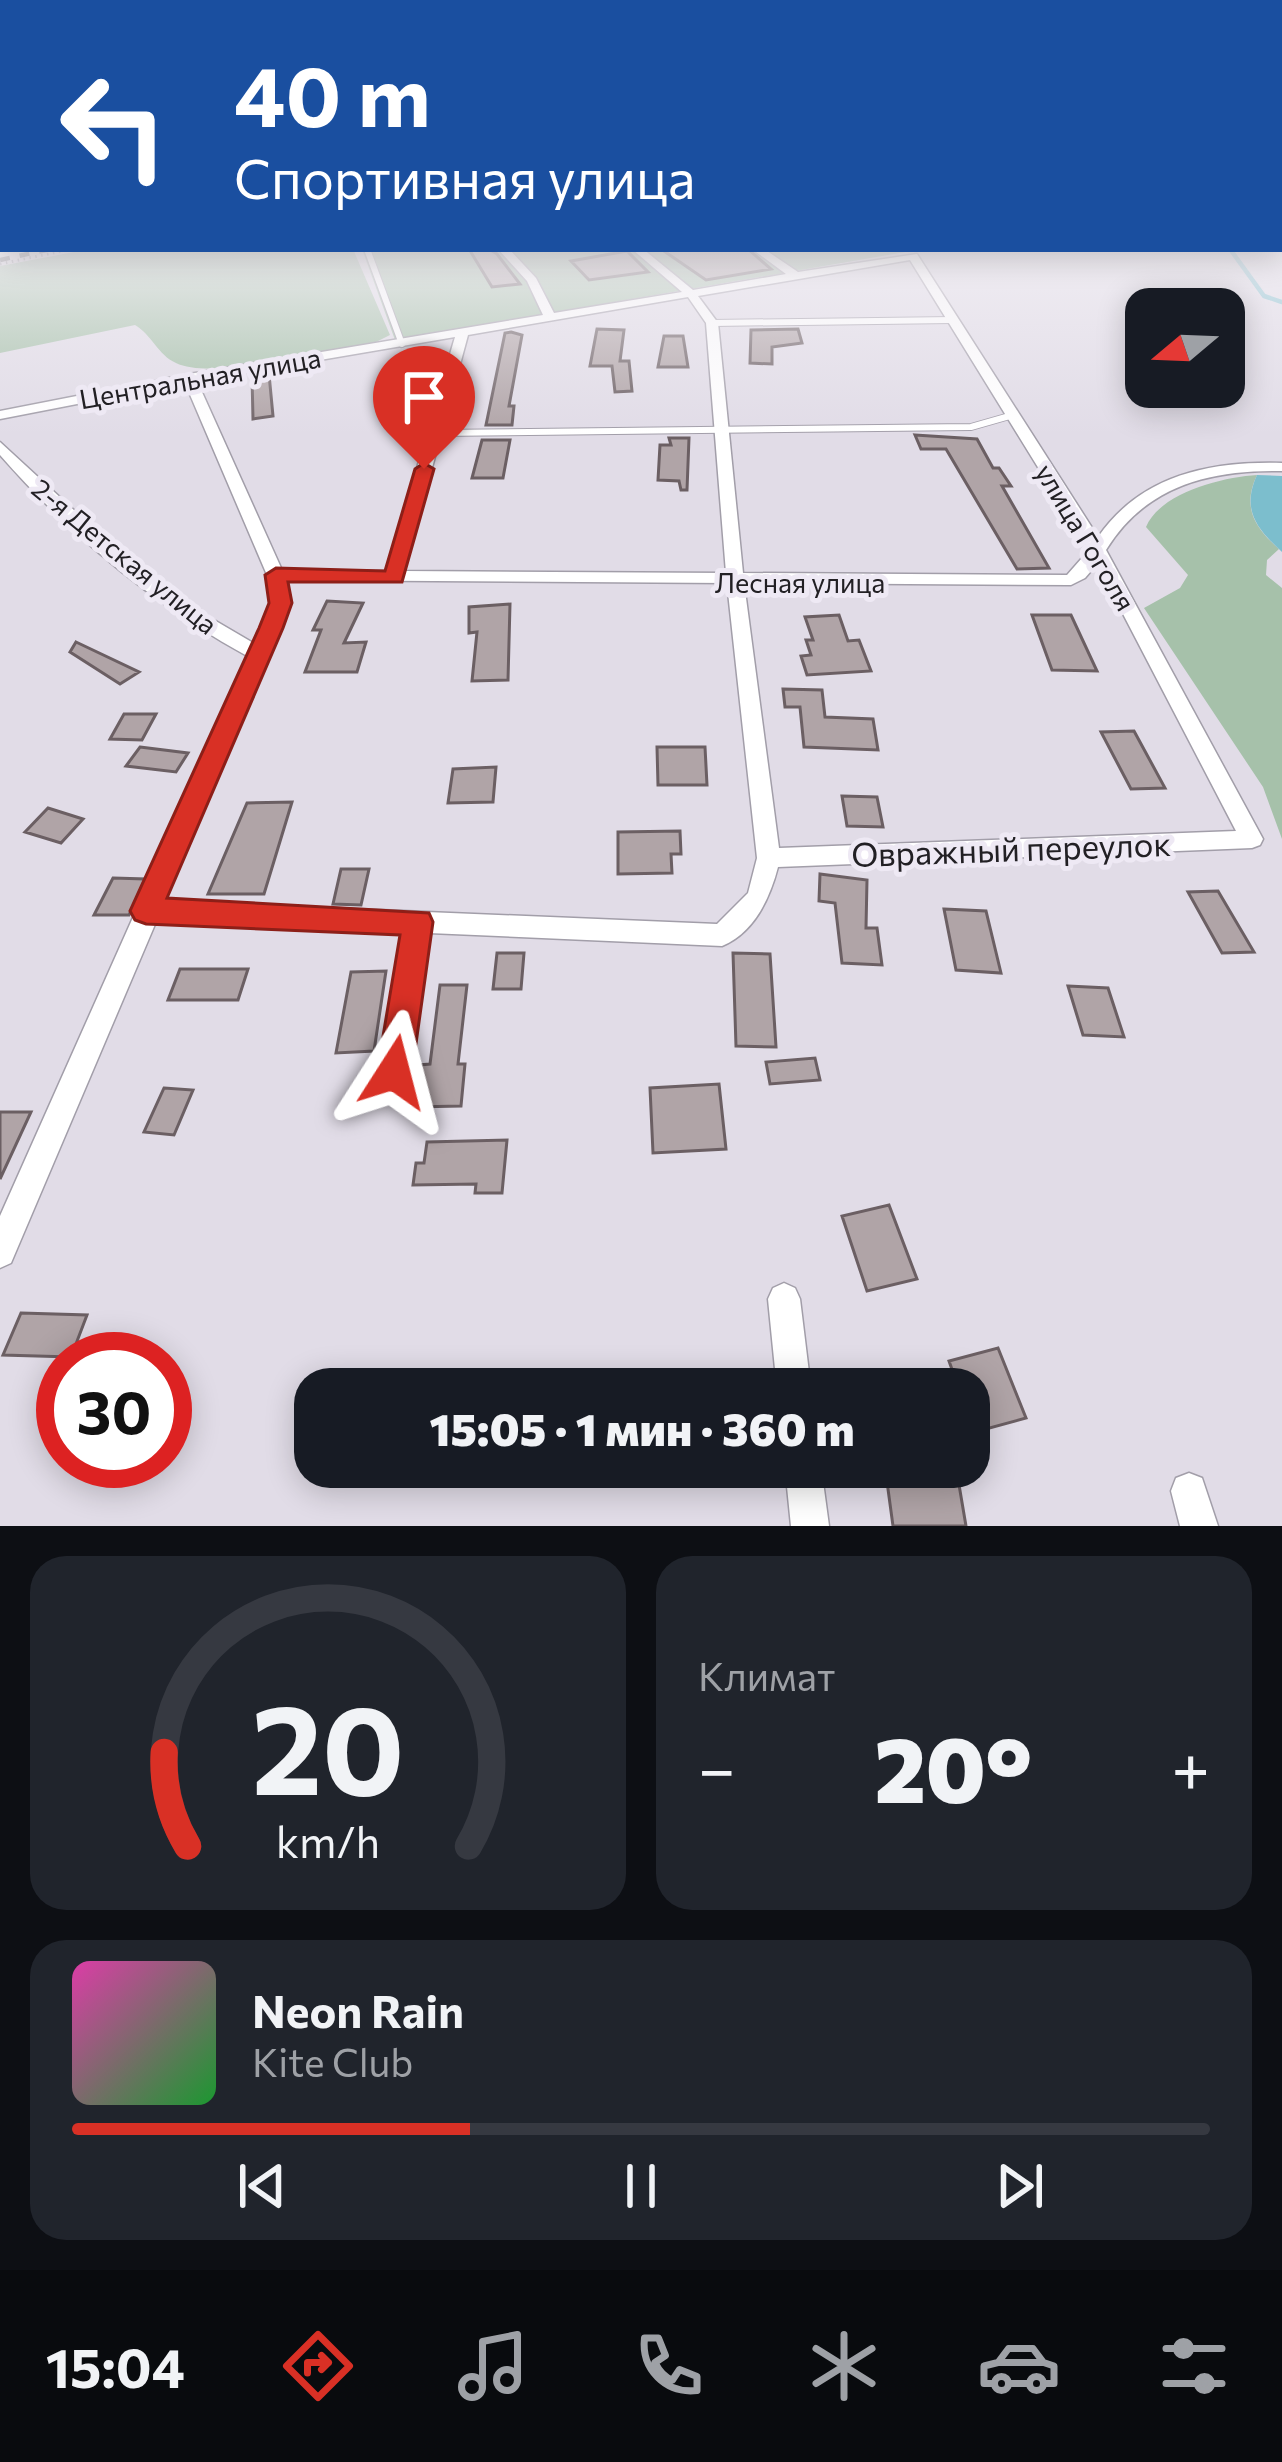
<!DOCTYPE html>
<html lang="ru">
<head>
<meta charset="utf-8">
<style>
  body { margin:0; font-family:Commissioner,sans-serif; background:#20242c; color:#f1f3f6; height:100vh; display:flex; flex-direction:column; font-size:45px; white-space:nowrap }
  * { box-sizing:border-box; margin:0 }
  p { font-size:39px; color:#9ea1a6 }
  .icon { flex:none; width:66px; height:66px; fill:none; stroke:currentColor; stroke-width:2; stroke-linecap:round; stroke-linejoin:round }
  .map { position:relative; height:1526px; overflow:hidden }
  .details { display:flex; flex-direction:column; gap:30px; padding:30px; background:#0d0f14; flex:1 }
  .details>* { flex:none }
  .guide { position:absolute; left:0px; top:0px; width:1284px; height:252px; box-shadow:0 6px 30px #0003; background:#1a4fa0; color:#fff; overflow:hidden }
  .needle { width:78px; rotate:251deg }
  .buttons { position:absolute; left:1125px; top:288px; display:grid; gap:24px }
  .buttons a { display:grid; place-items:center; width:120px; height:120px; border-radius:24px; background:#171b24; box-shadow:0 6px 30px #0003; font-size:60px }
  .speed { position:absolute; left:36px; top:1332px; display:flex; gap:24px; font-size:60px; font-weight:700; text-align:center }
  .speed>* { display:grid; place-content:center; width:156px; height:156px; border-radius:50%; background:#171b24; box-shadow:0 6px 30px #0003; line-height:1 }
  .speed .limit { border:18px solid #d22; background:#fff; color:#111 }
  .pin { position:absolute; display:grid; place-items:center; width:102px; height:102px; color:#fff; margin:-123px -51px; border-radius:50% 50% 50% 0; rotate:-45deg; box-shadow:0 0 12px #0007 }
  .pin .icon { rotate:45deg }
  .me { position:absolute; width:132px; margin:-66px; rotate:9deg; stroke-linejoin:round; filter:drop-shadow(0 0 9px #0008) }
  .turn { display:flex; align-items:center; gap:42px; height:252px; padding:0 36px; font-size:54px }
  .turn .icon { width:156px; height:156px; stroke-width:2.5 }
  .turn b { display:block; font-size:84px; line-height:102px }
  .big { font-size:90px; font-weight:800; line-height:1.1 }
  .details .widget { flex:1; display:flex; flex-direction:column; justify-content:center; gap:18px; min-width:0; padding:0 42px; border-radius:36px; background:#20242c }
  .details .dial { align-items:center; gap:0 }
  .dial svg { height:312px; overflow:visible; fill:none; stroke:#363941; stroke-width:7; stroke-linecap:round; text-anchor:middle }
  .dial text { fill:#f1f3f6; stroke:none }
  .song { display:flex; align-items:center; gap:36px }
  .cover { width:144px; height:144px; border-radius:18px; background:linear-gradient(135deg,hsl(320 70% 55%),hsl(130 70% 35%)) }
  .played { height:12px; border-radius:6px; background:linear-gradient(90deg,#d93025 35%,#363941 35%) }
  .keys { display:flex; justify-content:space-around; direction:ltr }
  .heat { display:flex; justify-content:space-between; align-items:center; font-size:66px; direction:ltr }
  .details .tiles { flex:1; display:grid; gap:30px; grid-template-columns:1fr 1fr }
  .widget:last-child { grid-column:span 2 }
  .trip { position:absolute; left:294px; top:1368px; width:696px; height:120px; border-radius:36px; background:#171b24; box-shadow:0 6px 30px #0003; font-weight:800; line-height:120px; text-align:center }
  .dock { display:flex; height:192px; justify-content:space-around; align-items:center; background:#090b0e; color:#9ea1a6 }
  .dock .icon { width:84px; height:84px }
  .dock .selected { color:#d93025 }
  .dock b { font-size:54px; color:#f1f3f6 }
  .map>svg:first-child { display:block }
  .green { fill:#a6c1aa }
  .water { fill:#7cbecd }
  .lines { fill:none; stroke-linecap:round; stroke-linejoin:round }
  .stream { stroke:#7cbecd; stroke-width:4.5 }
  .building { fill:#b0a4a7; stroke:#6b5f63; stroke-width:3 }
  .lane-casing { stroke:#a29ea9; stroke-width:8 }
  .street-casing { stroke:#a29ea9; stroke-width:3 }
  .secondary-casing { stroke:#a29ea9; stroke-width:3 }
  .path { stroke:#928e97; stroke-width:3; stroke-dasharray:1.5 4.5; stroke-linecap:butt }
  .lane { stroke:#fff; stroke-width:6 }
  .street { fill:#fff; fill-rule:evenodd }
  .secondary { fill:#fff; fill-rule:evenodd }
  .rail { stroke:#5d5a61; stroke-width:4.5; stroke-dasharray:10 10; stroke-linecap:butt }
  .route { fill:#d93025; stroke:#8d1f18; stroke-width:3 }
  .labels { text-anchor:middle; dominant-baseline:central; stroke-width:10; stroke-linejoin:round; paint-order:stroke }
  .far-street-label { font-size:27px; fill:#222024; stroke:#eee9f4 }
  .street-label { font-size:33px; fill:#222024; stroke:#eee9f4 }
</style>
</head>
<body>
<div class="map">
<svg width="1282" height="1526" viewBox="0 0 1282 1526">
  <rect width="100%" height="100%" fill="#e1dce7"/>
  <path class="green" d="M90 249H353L390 335 374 343C330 351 212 381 176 363 158 355 152 335 135 325L0 353V266Z
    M362 249H911V251L395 340Z
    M1257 475C1242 507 1254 527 1279 549L1267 560 1266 575 1282 588V839L1263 787 1144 608 1180 588 1188 575 1146 527C1160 493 1222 477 1257 475Z"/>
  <path class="water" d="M1257 475 1282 476V552C1257 529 1241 510 1257 475Z"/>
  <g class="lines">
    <path class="stream" d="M1230 249 1264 296 1282 302"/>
  </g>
  <path class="building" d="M469 249H489L497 254 520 284 492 287Z
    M661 249H748L771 269 706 280Z
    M627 251 648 272 589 280 571 261Z
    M597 329 624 330 620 361H629L632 391 615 392 612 366H590Z
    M798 329 802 343 772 347V364L750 363 751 330Z
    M511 332 522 335 509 406H514L512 425H486L505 333Z
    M664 336H683L688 367H658Z
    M269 374 273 416 253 419 252 376Z
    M915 435 977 439 993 468H999L1011 486H1002L1049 568 1017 569 946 449H921Z
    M669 438H689L687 490H681L679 481 658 480 660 445H671Z
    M482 440H510L503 478H472Z
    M327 601 363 603 344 643 366 642 357 672H305L321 630H313Z
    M510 604 508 680 472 681 477 632 469 633V607Z
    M839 615 848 641 859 640 871 671 807 675 801 656 811 655 806 640H813L805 617Z
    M1032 615H1071L1097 671 1052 670Z
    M76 642 139 672 120 684 70 652Z
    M783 689 822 690 825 717 873 719 878 750 804 747 800 707H785Z
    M124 714H156L142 740 110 739Z
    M1134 731 1165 788 1131 789 1101 732Z
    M140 747 188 753 176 772 126 766Z
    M657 747H705L707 785H658Z
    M496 767 493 802 448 803 453 769Z
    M842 796 877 797 883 827 847 826Z
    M292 802 264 894H208L247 803Z
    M48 808 83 819 61 843 25 832Z
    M680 831 681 854H671L672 873 618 874V832Z
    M341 869H369L361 905 333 904Z
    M820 874 867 880 866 928H877L882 965 842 963 835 903 819 901Z
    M113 878 145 879 129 915H94Z
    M1218 891 1254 952 1222 953 1188 892Z
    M944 909 986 911 1001 973 956 970Z
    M497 953H524L521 989H493Z
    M733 953 770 954 776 1047 736 1046Z
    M180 969H248L238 1000H168Z
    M386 971 374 1051 336 1053 351 972Z
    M440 985H467L458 1064H465L461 1106 413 1107 419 1065 430 1064Z
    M1068 986 1108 988 1124 1037 1083 1035Z
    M815 1058 820 1080 770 1084 766 1062Z
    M719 1084 726 1149 653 1153 650 1088Z
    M164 1088 193 1090 174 1135 144 1132Z
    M0 1112H31L0 1179Z
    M507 1140 502 1193H475L476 1184 413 1185 416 1163H424L427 1142Z
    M889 1205 917 1279 867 1291 842 1216Z
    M21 1313 87 1315 71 1357 3 1355Z
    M998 1348 1026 1418 975 1432 969 1415V1389H959L949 1361Z
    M885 1467H956L966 1526H893Z"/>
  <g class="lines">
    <g class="lane-casing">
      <path id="lane" d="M367 249 402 344
        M712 323 953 320
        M435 433 971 427 1013 415"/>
    </g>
    <g class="street-casing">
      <path id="street" d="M498 249H509L536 278 554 313 682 292 632 249H643L693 290 786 274 752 249H764L798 272 917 254 1098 537C1141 475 1210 461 1282 463V471C1210 470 1146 485 1106 550L1263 839 1260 845 1252 848 778 867C770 898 754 933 722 946L429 933 409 1072 405 1081 395 1085 385 1081 381 1072 404 932 156 922 11 1263 0 1268V1216L249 657C154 605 71 536 0 455V442L127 559 197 610 255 644 271 603 267 575 185 383 0 419V411L189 374 543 315 527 281ZM910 260 1089 550 1067 575 743 573 718 323 698 296ZM688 297 706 323 726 573 404 571 468 335ZM455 337 387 571 282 570 197 381ZM1097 564 1236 831 779 848 744 583 1071 585 1085 578ZM285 580 727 583 757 858 748 893 717 924 164 901 280 628 289 603Z
        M784 1283 795 1288 800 1299 811 1389H777L768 1299 773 1288Z
        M785 1467H821L829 1526H791Z
        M1189 1473 1202 1478 1218 1526H1180L1171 1491 1176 1478Z"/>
    </g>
    <g class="secondary-casing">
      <path id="secondary" d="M0 238H3L0 247Z"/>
    </g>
    <path class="path" d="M0 264 72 249"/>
    <use href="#lane" class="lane"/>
    <use href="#street" class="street"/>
    <use href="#secondary" class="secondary"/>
    <path class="rail" d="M0 260 51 249"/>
  </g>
  <linearGradient id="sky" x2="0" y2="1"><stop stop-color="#7db8dd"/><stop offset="0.51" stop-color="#f2eff4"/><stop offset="1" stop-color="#f2eff4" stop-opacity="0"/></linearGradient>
  <rect width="1282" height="435" fill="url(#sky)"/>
  <path class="route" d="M424 463 434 469 402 582H288L292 603 283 628 167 898 429 913 433 922 412 1072 407 1085 394 1090 382 1085 377 1072 400 935 146 924 135 920 130 911 259 628 269 603 265 575 276 568 385 571 415 469Z"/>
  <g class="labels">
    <g class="far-street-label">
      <text transform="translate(200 378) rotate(-10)">Центральная улица</text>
      <text transform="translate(1086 537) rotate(59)">улица Гоголя</text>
      <text transform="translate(125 556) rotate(39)">2-я Детская улица</text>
      <text x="800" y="582">Лесная улица</text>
    </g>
    <g class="street-label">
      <text transform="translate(1011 848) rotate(-2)">Овражный переулок</text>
    </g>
  </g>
</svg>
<div class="buttons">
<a><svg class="needle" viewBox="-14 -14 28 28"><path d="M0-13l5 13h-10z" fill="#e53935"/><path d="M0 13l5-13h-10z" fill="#9ea1a6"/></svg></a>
</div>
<div class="speed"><div class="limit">30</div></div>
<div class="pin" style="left:424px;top:469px;background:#d93025"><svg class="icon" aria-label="arrive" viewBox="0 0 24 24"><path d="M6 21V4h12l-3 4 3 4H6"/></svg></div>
<svg class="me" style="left:394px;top:1072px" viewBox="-20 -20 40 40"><path d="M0-17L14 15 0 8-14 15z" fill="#d93025" stroke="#fff" stroke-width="4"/></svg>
<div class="trip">15:05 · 1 мин · 360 m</div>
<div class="guide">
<div class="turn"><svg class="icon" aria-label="left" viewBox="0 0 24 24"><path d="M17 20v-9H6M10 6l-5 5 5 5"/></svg><div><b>40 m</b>Спортивная улица</div></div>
</div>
</div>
<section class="details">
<div class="tiles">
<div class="widget dial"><svg viewBox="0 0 100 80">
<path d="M14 69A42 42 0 1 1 86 69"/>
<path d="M14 69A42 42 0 0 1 8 45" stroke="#d93025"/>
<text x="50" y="56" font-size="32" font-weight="700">20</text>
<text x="50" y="72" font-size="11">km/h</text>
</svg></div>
<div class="widget"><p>Климат</p>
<div class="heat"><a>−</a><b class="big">20°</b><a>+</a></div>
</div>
<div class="widget">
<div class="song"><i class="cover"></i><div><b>Neon Rain</b><p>Kite Club</p></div></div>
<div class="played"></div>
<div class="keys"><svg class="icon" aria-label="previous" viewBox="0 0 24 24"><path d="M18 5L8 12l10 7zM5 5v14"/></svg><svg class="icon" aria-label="pause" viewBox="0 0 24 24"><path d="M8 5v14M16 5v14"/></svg><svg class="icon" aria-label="next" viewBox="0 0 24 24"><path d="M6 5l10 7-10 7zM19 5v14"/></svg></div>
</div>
</div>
</section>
<nav class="dock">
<b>15:04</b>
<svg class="icon selected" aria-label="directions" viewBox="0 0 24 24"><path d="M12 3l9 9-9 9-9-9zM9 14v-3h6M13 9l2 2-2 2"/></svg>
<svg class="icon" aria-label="music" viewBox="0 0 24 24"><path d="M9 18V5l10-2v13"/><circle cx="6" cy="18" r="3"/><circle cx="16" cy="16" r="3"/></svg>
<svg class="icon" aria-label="phone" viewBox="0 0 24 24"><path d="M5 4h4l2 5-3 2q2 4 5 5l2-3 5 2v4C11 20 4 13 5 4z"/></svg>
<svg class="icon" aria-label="climate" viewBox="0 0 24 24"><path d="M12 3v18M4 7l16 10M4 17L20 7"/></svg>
<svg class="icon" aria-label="car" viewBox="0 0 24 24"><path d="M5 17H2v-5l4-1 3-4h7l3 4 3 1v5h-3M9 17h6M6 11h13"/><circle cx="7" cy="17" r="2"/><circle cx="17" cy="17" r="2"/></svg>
<svg class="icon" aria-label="filters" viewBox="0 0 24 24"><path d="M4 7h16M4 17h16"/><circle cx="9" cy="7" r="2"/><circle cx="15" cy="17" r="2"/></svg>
</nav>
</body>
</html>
